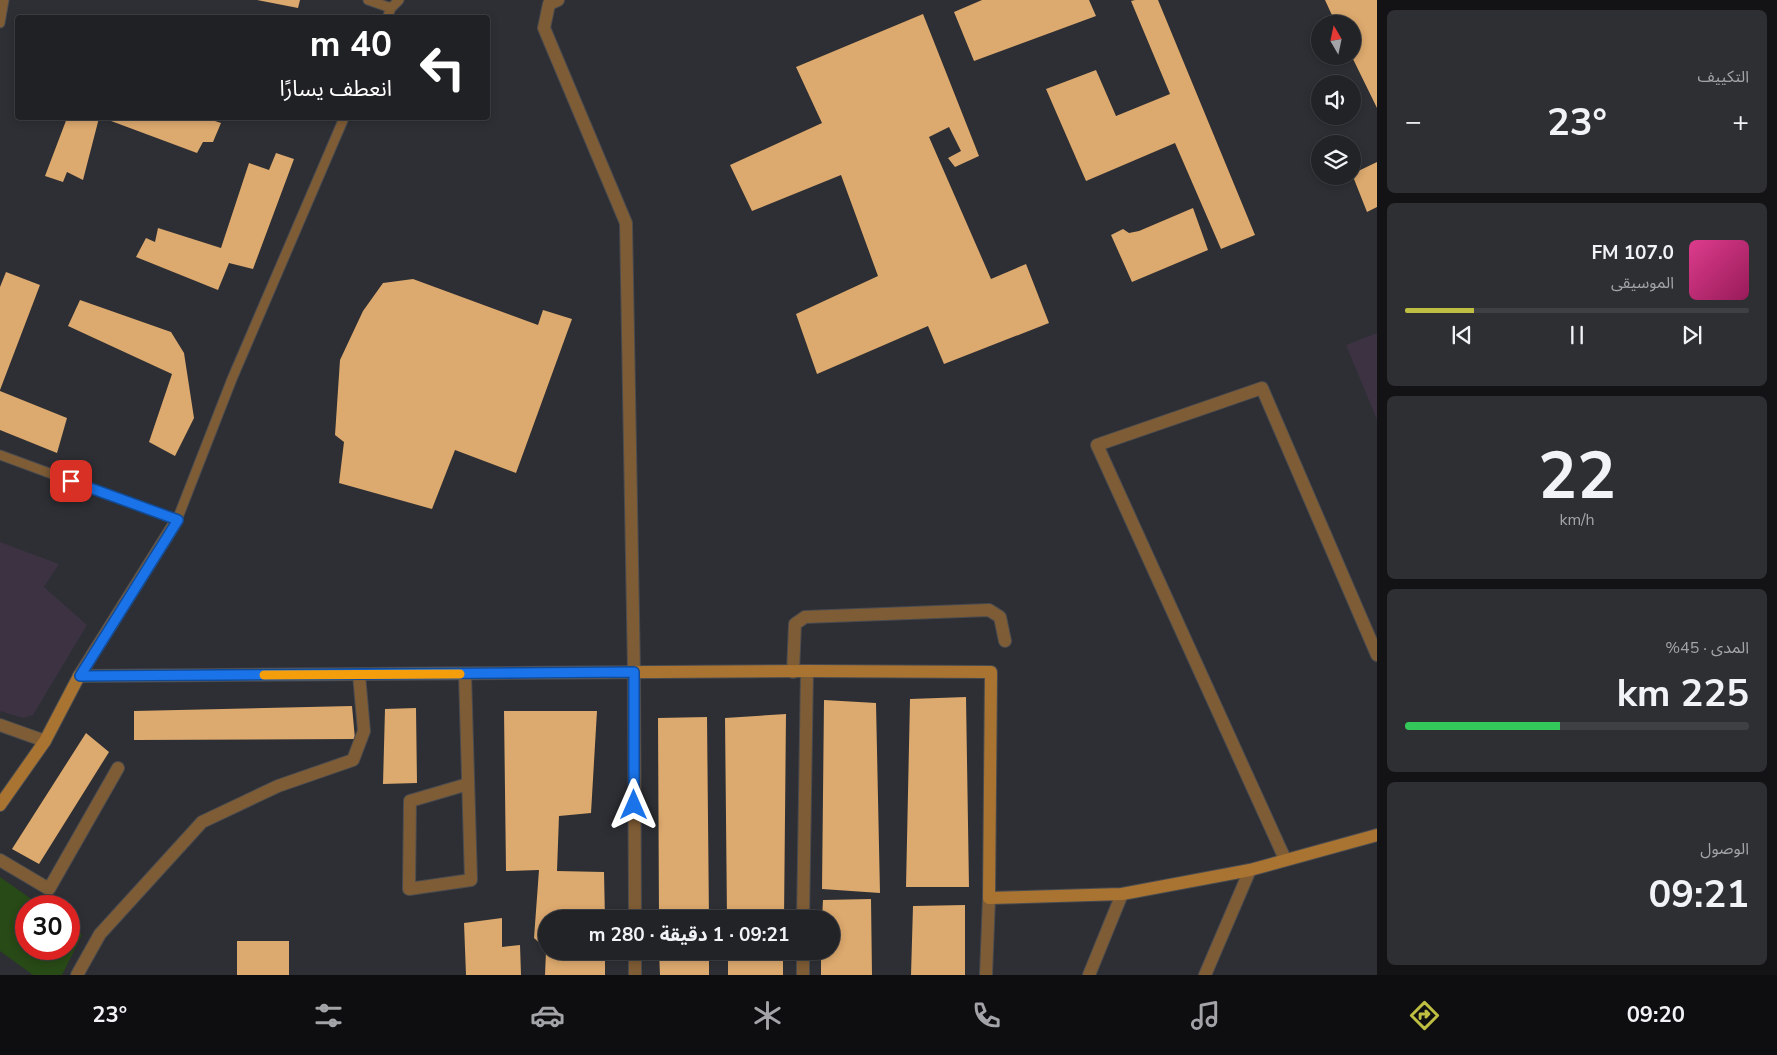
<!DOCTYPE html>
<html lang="ar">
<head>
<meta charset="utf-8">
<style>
  body { margin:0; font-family:"Nunito Sans","Noto Sans Arabic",sans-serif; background:#2e2f33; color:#f1f3f6; direction:rtl; height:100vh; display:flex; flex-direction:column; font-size:19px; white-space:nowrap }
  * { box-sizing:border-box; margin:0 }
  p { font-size:16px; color:#a2a4a7 }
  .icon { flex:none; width:28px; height:28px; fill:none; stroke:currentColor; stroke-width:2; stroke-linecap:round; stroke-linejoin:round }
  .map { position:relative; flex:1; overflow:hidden; direction:ltr }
  .drawer { display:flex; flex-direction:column; gap:10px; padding:10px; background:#131315; width:400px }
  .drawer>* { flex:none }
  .banner { position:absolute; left:15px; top:15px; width:475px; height:105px; border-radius:5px; box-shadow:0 2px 8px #0003,0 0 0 1px #3f4044; direction:rtl; background:#202124; color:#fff; overflow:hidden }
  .needle { width:32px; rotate:351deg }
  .tools { position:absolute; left:1311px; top:15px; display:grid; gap:10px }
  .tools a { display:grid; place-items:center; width:50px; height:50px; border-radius:50%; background:#222327; box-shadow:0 2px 8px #0003,0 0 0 1px #3f4044; font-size:25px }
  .speed { position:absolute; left:15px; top:895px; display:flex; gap:10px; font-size:25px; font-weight:700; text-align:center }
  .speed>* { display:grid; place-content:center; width:65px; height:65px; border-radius:50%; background:#222327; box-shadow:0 2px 8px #0003,0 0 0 1px #3f4044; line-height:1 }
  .speed .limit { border:8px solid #d22; background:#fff; color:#111 }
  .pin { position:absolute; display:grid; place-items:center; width:42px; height:42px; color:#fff; margin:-21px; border-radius:10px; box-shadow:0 2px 8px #0006 }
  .me { position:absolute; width:55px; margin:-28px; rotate:0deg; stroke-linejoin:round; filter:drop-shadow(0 0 4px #0008) }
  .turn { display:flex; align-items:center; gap:18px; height:105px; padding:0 15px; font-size:22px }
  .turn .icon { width:65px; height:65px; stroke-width:2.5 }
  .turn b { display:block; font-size:35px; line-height:42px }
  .big { font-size:38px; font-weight:700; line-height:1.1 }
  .drawer .tile { flex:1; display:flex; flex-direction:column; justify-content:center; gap:8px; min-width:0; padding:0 18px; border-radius:8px; background:#2e2f33 }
  .drawer .dial { align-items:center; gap:0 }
  .dial b { font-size:65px; line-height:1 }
  .song { display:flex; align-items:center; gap:15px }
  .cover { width:60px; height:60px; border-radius:8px; background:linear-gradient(135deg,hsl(330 70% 55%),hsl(330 70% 35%)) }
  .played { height:5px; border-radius:2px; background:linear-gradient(90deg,#bebf42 20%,#3f4044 20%) }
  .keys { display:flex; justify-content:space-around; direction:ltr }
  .heat { display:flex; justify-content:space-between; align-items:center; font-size:28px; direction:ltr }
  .charge { height:8px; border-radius:4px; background:linear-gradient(90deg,#34c759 45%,#3f4044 0) }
  .trip { position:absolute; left:538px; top:910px; width:302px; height:50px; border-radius:25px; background:#222327; box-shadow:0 2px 8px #0003,0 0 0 1px #3f4044; font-weight:700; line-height:50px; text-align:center; direction:rtl }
  .tabs { display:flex; height:80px; justify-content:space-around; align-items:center; background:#0e0e10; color:#a2a4a7 }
  .tabs .icon { width:35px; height:35px }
  .tabs .current { color:#bebf42 }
  .tabs b { font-size:22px; color:#f1f3f6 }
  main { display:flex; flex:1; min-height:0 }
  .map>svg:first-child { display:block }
  .education { fill:#3c3242 }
  .green { fill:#284a16 }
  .building { fill:#dca96e }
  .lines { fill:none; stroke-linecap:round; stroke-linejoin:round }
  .lane-casing { stroke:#494b50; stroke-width:11 }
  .street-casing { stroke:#494b50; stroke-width:14 }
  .secondary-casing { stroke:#494b50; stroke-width:14 }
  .lane { stroke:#7e5c35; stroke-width:9 }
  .street { stroke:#7e5c35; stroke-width:12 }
  .secondary { stroke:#a97431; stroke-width:12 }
  .route-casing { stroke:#114b97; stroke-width:12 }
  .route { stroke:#1a73e8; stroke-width:9 }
  .slow { stroke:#f59e0b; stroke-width:9 }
</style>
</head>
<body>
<main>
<section class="drawer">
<div class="tile"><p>التكييف</p>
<div class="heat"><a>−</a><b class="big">23°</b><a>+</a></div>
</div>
<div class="tile">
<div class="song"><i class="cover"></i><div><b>107.0 FM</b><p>الموسيقى</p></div></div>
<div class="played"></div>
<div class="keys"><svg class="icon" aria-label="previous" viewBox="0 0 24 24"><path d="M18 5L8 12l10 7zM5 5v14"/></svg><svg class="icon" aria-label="pause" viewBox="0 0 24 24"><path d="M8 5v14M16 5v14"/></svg><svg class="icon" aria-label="next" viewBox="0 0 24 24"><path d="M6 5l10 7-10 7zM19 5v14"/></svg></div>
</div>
<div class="tile dial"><b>22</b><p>km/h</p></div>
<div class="tile"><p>المدى · 45%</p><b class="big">225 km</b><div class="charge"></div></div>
<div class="tile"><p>الوصول</p><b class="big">09:21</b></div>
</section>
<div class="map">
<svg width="1377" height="975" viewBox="0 0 1377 975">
  <rect width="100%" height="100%" fill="#2d2f34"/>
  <path class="education" d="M1377 333V420L1346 345Z
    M0 542 59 564 44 587 87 625 33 715 23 718 0 711Z"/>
  <path class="green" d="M0 877 41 906H26V949H69V926L82 935 62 975H33L0 951Z"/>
  <path class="building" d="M257 0H300L298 8Z
    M982 0H1089L1096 16 974 61 954 12Z
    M1135 0H1158L1255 235 1221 249 1175 143 1086 181 1046 89 1096 70 1116 116 1170 94 1131 1Z
    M1325 0H1377V108L1352 57V24H1336Z
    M923 14 979 156 955 167 948 158 961 151 949 127 929 137 991 279 1026 264 1049 323 944 364 928 326 817 374 796 314 878 276 841 175 752 211 730 165 822 123 796 67Z
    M67 118H99L83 180 67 172 63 182 45 176Z
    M103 118H206L221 123 213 142H203L197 153Z
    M276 153 294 159 253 269 229 263 218 290 136 257 146 238 155 242 158 228 221 248 249 163 269 170Z
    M1377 162V207L1367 212 1352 174Z
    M1193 208 1208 250 1132 282 1111 235 1123 229 1129 233 1139 231Z
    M6 272 40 285 0 390V287Z
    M413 279 538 325 543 310 572 319 516 473 455 450 432 509 339 483 344 442 335 435 340 360 363 311 383 283Z
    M80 300 171 332 184 353 194 418 175 456 149 442 172 374 68 326Z
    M0 391 67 418 57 453 0 430Z
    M966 697 969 887H906L910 699Z
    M824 700 876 703 880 893 822 889Z
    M352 706 355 739 134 740V711Z
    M416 708 417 783 383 784 385 709Z
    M504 711H597L591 813 559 816 557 871 604 872 605 919H546V949L534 938 539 870 506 871Z
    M786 714 784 919H727L725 718Z
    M707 717 709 919H659L658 718Z
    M86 733 109 752 39 864 12 849Z
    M871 899 872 975H821V951H831V919H822L823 900Z
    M965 905V975H911L913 906Z
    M502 918V947L520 945 521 975H466L464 923Z
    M237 941H289V975H237Z
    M546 951H605V975H545Z
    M659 951H709V975H660Z
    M728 951H783V975H728Z"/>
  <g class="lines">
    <g class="lane-casing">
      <path id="lane" d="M368 0 391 8
        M387 18 391 8 399 0
        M0 23 4 0
        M0 455 177 520 232 379 344 118"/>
    </g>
    <g class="street-casing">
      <path id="street" d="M558 0 549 4 544 28 626 223 634 672 635 919
        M793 672 795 624 805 617 989 610 1000 617 1005 641
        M465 674 471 880 409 889 410 801 468 784
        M79 676 177 520
        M0 725 45 741
        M1285 859 1097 445 1262 388 1377 655
        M0 860 49 889 118 768
        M803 919 807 671
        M635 951V975
        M77 975 100 934 202 822 278 786 353 760 364 731 359 675
        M803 975V951
        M986 975 989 898
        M1089 975 1122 894
        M1205 975 1250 870"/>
    </g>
    <g class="secondary-casing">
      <path id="secondary" d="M0 805 45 741 79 676 807 671 991 672 989 898 1122 894 1250 870 1377 835"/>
    </g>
    <use href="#lane" class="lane"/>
    <use href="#street" class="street"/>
    <use href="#secondary" class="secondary"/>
  </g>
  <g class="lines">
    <g class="route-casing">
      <path id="route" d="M71 481 178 520 80 676 634 672V805"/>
    </g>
    <use href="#route" class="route"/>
    <path class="slow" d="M264 675 460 674"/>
  </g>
</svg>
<div class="tools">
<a><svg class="needle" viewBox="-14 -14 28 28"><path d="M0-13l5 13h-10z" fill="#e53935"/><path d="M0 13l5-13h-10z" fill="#a2a4a7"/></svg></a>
<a><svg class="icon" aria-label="sound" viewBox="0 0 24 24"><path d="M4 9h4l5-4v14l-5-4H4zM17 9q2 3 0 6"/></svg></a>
<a><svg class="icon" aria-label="layers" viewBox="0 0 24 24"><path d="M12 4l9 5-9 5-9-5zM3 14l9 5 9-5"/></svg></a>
</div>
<div class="speed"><div class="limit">30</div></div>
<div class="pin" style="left:71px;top:481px;background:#d93025"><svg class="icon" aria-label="arrive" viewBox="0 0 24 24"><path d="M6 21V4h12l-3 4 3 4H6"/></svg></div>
<svg class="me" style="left:634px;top:805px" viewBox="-20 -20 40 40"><path d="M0-17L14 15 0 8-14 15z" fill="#1a73e8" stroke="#fff" stroke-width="4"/></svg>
<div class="trip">09:21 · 1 دقيقة · 280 m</div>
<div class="banner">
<div class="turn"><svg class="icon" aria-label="left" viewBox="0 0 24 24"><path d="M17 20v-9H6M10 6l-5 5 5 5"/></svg><div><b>40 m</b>انعطف يسارًا</div></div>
</div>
</div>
</main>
<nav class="tabs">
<b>09:20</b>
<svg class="icon current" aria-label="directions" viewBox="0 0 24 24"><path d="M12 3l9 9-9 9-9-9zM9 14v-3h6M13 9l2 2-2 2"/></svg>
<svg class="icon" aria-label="music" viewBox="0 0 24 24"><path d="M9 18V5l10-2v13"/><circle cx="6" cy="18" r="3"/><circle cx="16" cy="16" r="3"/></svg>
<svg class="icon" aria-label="phone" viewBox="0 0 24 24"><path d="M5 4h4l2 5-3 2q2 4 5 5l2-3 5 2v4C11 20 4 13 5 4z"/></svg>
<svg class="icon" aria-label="climate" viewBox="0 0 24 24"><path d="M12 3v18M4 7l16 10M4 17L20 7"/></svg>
<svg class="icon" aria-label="car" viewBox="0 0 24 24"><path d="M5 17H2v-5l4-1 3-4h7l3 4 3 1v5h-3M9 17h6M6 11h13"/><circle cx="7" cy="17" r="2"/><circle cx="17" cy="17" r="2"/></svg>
<svg class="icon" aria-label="filters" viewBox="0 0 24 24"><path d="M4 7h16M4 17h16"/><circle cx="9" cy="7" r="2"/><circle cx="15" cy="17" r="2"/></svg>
<b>23°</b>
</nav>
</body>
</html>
